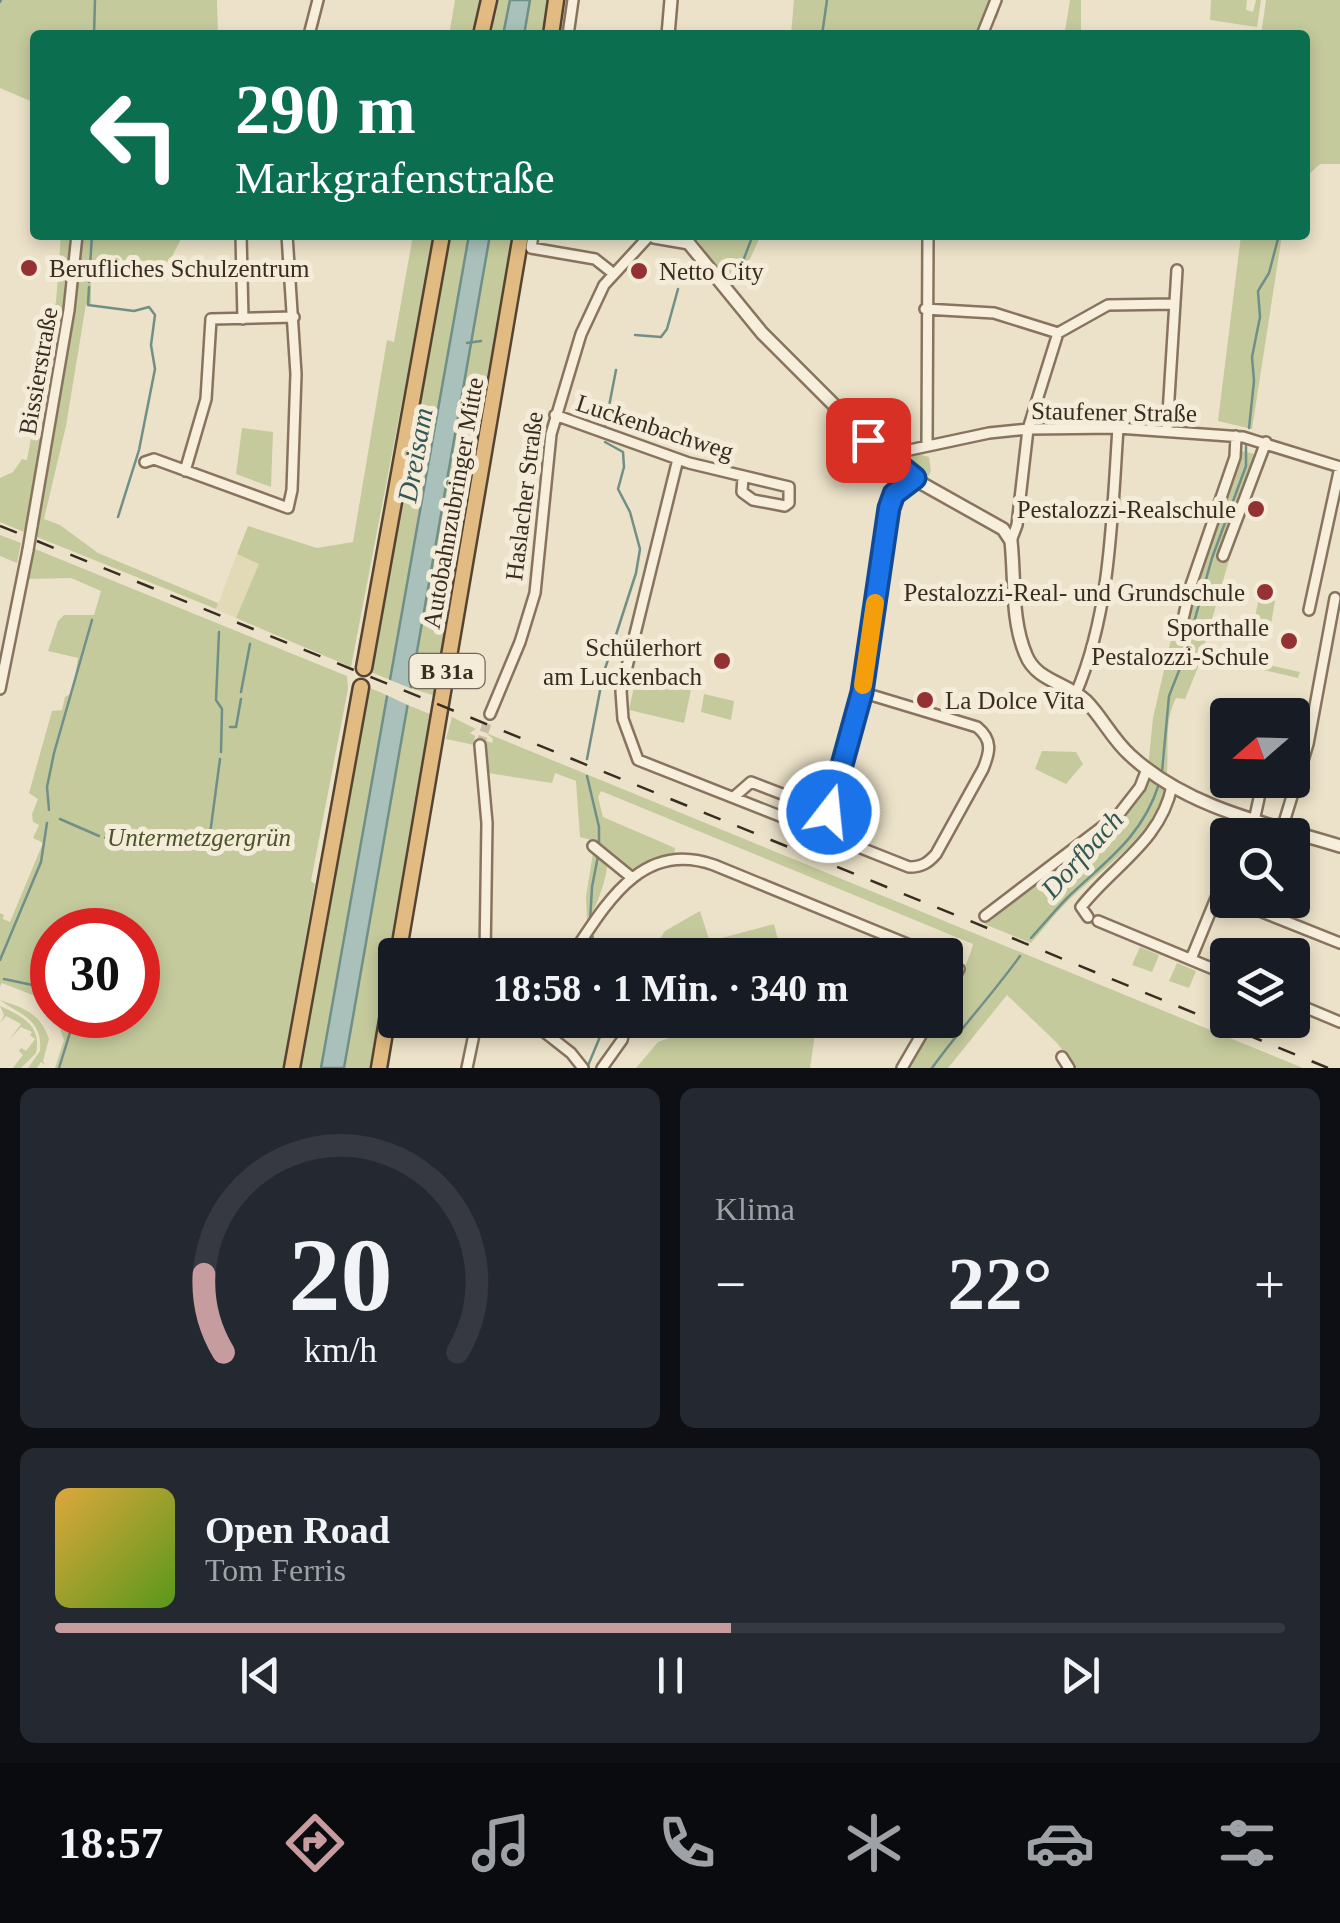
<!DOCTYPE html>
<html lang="de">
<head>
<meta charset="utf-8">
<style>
  body { margin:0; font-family:"Times New Roman",serif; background:#242831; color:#f1f3f6; height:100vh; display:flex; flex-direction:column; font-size:38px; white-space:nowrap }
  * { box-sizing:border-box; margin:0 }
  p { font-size:32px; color:#9ea1a6 }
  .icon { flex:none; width:55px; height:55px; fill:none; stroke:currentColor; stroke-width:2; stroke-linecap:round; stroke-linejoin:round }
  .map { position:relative; height:1068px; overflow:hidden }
  .side { display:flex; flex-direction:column; gap:20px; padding:20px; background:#0d0f14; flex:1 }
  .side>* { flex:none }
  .hud { position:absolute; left:30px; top:30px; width:1280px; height:210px; border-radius:10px; box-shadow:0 5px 15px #0003; background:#0b6e4f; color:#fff; overflow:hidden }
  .needle { width:65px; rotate:250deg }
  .buttons { position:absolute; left:1210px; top:698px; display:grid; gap:20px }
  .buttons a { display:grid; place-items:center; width:100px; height:100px; border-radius:10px; background:#171b24; box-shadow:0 5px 15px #0003; font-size:50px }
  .speed { position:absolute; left:30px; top:908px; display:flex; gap:20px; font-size:50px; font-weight:700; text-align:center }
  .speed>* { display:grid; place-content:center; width:130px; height:130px; border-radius:50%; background:#171b24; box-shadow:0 5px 15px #0003; line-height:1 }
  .speed .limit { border:15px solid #d22; background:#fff; color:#111 }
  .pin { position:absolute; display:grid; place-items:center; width:85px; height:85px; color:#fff; margin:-42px; border-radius:20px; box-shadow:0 5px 15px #0006 }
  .me { position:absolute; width:110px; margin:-55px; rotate:16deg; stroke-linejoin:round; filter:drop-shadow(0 0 8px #0008) }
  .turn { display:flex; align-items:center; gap:35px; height:210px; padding:0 40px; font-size:45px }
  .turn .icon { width:130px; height:130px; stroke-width:2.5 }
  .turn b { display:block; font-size:70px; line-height:85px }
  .big { font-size:75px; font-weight:700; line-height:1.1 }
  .side .widget { flex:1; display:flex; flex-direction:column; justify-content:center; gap:15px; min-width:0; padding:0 35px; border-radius:15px; background:#242831 }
  .side .dial { align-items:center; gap:0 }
  .dial svg { height:260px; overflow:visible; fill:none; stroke:#363941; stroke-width:7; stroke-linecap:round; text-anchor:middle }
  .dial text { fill:#f1f3f6; stroke:none }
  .song { display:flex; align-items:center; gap:30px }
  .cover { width:120px; height:120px; border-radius:15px; background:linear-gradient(135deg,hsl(40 70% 55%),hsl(90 70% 35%)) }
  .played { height:10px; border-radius:5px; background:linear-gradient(90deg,#c79c9e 55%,#363941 55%) }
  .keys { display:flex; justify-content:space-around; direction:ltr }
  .heat { display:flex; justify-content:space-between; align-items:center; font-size:55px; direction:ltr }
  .side .tiles { flex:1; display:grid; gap:20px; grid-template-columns:1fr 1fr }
  .widget:last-child { grid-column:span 2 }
  .trip { position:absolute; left:378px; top:938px; width:585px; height:100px; border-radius:10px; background:#171b24; box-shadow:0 5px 15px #0003; font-weight:700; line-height:100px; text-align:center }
  .dock { display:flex; height:160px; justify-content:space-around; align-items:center; background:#090b0e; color:#9ea1a6 }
  .dock .icon { width:70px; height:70px }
  .dock .active { color:#c79c9e }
  .dock b { font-size:45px; color:#f1f3f6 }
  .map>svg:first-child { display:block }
  .farmland { fill:#e2dab7 }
  .green { fill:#c5ca9d }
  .water { fill:#a9c1ba; stroke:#708f87; stroke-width:2.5 }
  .pier { fill:#ece2c9 }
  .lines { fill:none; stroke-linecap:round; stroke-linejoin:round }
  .stream { stroke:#708f87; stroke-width:2.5 }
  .minor-tunnel { stroke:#c8bea7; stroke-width:9; stroke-dasharray:9 4.5; stroke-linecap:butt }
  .minor-casing { stroke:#88745e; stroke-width:14 }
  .tertiary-casing { stroke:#88745e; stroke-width:16 }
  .trunk-casing { stroke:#564332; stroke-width:19 }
  .minor { stroke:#f7efdc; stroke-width:9 }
  .tertiary { stroke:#f7efdc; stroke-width:11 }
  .trunk { stroke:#e1bb82; stroke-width:14 }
  .rail { stroke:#392d21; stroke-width:2.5; stroke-dasharray:18 18; stroke-linecap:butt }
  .minor-bridge-casing { stroke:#88745e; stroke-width:14; stroke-linecap:butt }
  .minor-bridge { stroke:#f7efdc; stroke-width:9 }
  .route-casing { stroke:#114b97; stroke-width:25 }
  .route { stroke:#1a73e8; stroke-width:18 }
  .slow { stroke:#f59e0b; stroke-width:18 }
  .poi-dot { fill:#943233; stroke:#f4ecd8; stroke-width:4 }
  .labels { text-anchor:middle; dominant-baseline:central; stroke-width:10; stroke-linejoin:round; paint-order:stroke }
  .shield { fill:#f4ecd8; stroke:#716658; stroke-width:2.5 }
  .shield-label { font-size:22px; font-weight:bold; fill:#392d21 }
  .poi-label { font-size:25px; fill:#392d21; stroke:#f4ecd8; text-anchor:end }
  .street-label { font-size:25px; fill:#392d21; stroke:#f4ecd8 }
  .park-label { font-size:25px; font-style:italic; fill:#4a5429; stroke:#f4ecd8 }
  .water-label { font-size:28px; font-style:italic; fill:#315855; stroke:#f4ecd8 }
</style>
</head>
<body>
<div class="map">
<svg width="1340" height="1068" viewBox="0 0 1340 1068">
  <rect width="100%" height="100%" fill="#ece2c9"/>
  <path class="farmland" d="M237 554 260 564 236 618 216 609Z"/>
  <path class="green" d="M0 0H217L218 35H35V103L0 88Z
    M455 0H480L474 35H449Z
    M494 0H510L503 35H486Z
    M530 0H550L546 35H524Z
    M794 0H1002L997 19H994L988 35H791Z
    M1070 0H1081V34L1065 31Z
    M1211 0H1247L1246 10 1253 12 1256 0H1261L1257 27 1210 20Z
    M1266 0H1340V164H1320L1305 178V35H1261Z
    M61 235H183L163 274 142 268 91 266V304H86L66 426 44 519 60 525 98 553 218 603 216 609 37 537 39 527 26 525 24 532 0 522V478L13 472 22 459 27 460 56 301Z
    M413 235H434L351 667 236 618 259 564 237 554 248 526 317 548 353 542 387 340 394 342Z
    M448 235H469L390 680 371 672Z
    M490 235H516L436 696 410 688Z
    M693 235H761L743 274 732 286Z
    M1241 235H1282L1252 429 1218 421Z
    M242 428 273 432 271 487 236 474Z
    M1233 449 1259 455 1199 665 1185 699 1176 698C1160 729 1174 766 1162 798 1146 841 1105 866 1073 896 1058 910 1045 927 1031 943L984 924 1123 816 1147 777 1153 718 1172 635Z
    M918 454 929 457 931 471 927 479 904 463V458Z
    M0 535 21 543 17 563 0 556Z
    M35 549 347 676 348 689 311 881 315 884 283 1068H55L64 1040 55 1015H138V930H52V1011L40 998 2 983 0 986V913L4 915 3 919 10 922 43 843 33 838 39 825 33 822 32 814 38 799 29 793 52 711 62 710 65 697 72 693 78 658 48 651 58 621 64 615H94L101 591 71 578 29 579Z
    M1259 598 1275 601 1270 630 1253 626Z
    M1225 655 1300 672 1298 678 1224 661Z
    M638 668 693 680 684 723 629 710Z
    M367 687 387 695 321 1068H298Z
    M704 694 734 701 731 720 701 712Z
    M408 705 432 715 372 1068H344Z
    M452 717 476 729 470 733 475 736 474 745 446 739Z
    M486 733 1303 1068H1076L1057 1043 1007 995 948 1068H906L934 1020H945C945 991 967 972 973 944L601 791 598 797 603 817 675 848 674 854 632 873 607 857C610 872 596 909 587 922L586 896 595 841 580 837 576 781 555 773 552 783 488 773 485 740 492 743 493 739Z
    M1042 751 1076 752 1083 764 1066 784 1035 769Z
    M700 911 714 955H650L665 931Z
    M774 924 782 955H718L714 940Z
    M1140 947 1159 955 1152 972 1132 965Z
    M1177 963 1196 971 1189 988 1169 981Z
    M0 1000C24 1008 40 1013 49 1039L43 1061 45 1065 41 1062 37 1068H28L40 1051C43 1019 20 1015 0 1000Z
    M0 1006C22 1016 42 1025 36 1053L21 1068H13L23 1055 19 1051 21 1048 26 1051 35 1039 30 1035 32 1032 21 1027 9 1040 21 1024 6 1016 0 1023 4 1015Z
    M717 1020H817L810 1068H636L658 1042Z"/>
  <path class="water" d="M510 0H530L524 35H503Z
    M469 235H490L344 1068H321Z"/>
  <path class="pier" d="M385 678 415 690 412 707 382 693Z"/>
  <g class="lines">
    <path class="stream" d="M0 2 1 0
      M94 35 95 0
      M822 35 827 0
      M693 280 703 281
      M727 280 741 266 753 235
      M89 282 92 235
      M89 287 88 305 134 311 149 307 155 315 151 345 155 369 139 450 118 517
      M635 335 661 337 667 329 678 289
      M467 343 481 341
      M605 427 616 370
      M1249 428 1254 381 1252 357 1260 317 1258 291 1269 273 1279 235
      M219 632 216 700 222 709 221 752
      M241 692 250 644
      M230 727H236L241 699
      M587 759 603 675 636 573 640 549 630 512 618 489 624 467 623 452 605 442
      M1162 772 1169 696 1184 658 1212 558 1246 466V446
      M587 776 599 827V848
      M49 810 47 787 54 753 92 620
      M60 819 99 836
      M210 834 220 759
      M105 838 156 842
      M163 843 207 844
      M590 922 592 887 598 856
      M592 935 598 955
      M1031 938C1044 924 1056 909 1069 896 1107 860 1142 837 1159 784
      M0 960 41 862 47 823
      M4 979 42 987 49 994
      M59 1068 73 1023 67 1015
      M587 1068 607 1020
      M932 1068C960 1029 992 995 1020 956"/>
    <path class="minor-tunnel" d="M480 745 490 714"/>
    <g class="minor-casing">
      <path id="minor" d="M309 35 318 0
        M568 35 573 0
        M982 35 996 0
        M241 235 243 319
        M533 235 531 248 595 259 614 274
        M654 238 689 244
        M925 309 994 313 1058 333 1108 305 1175 304
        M555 415 689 463 789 487V503L785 506 753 500 742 492 743 477
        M1167 430 1177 270
        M927 444 928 235
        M886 455 989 433 1028 429 1118 428 1243 437 1340 467
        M678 459 621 691 623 719 638 760 909 867C922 867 928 863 936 854L983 769C990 752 993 740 977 727L861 692
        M145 462 154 459 288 508 292 490 296 374 287 235
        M185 471 206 399 211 319 294 317
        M895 494 915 478
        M32 526 69 310 77 235
        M1011 541 1017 525 1028 429 1058 333
        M1223 556 1266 442
        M1309 610 1340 467
        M1180 632 1191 585 1235 457 1236 436
        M0 689 28 550
        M1076 693C1111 611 1112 515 1118 428
        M490 714 520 642 535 593 551 434 581 334 604 285 650 235
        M480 745 487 823 485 955
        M735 796 751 782 829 812
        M1254 821 1261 789
        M1282 829 1308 744 1335 598
        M822 831 861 692 886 527 901 468
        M1240 835 1246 818
        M593 846 631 877
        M1232 900 1340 943
        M985 916 1119 814 1140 787 1147 769
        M1088 917 1081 907C1113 866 1161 841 1172 786
        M1098 921 1228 975
        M572 955C606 904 642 839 714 865L934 955
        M1191 959 1228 869
        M945 961 959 969 945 994
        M1292 1002 1340 1022
        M529 1020 571 1053 583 1068
        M1062 1057 1069 1068
        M467 1068 477 1020
        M602 1068 622 1040 627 1020
        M902 1068 930 1020"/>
    </g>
    <g class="tertiary-casing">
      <path id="tertiary" d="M668 35 671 0
        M682 235 762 333 868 439 921 483 1003 529 1011 541C1015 578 1011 621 1026 655 1036 681 1068 683 1086 701 1102 717 1112 739 1130 755 1187 808 1268 824 1340 846"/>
    </g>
    <g class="trunk-casing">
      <path id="trunk" d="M481 35 489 0
        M551 35 556 0
        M364 668 442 235
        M398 955 521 235
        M292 1068 361 687
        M379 1068 395 973"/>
    </g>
    <use href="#minor" class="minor"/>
    <use href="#tertiary" class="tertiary"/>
    <use href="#trunk" class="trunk"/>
    <path class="rail" d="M0 526 23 535
      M37 541 1002 934
      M1012 938 1328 1068"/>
    <g class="minor-bridge-casing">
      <path id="minor-bridge" d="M28 550 32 526"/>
    </g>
    <use href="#minor-bridge" class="minor-bridge"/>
  </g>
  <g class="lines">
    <g class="route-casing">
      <path id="route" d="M829 812 862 692 889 508 894 494 915 478 868 440"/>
    </g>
    <use href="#route" class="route"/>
    <path class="slow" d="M863 685 875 603"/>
  </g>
  <g class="poi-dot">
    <circle cx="29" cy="268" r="10"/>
    <circle cx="639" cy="271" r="10"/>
    <circle cx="1256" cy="509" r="10"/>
    <circle cx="1265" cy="592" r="10"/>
    <circle cx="1289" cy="641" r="10"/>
    <circle cx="722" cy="661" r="10"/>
    <circle cx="925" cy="700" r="10"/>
  </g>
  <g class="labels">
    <rect class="shield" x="409.5" y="654" width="75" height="34" rx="8"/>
    <g class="shield-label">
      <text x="447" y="671">B 31a</text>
    </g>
    <g class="poi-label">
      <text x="49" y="268" text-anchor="start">Berufliches Schulzentrum</text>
      <text x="659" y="271" text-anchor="start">Netto City</text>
      <text x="1236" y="509">Pestalozzi-Realschule</text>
      <text x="1245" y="592">Pestalozzi-Real- und Grundschule</text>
      <text x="1269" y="627">Sporthalle<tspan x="1269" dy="29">Pestalozzi-Schule</tspan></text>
      <text x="702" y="647">Schülerhort<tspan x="702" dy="29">am Luckenbach</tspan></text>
      <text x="945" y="700" text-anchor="start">La Dolce Vita</text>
    </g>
    <g class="street-label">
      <text transform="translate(38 371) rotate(-80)">Bissierstraße</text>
      <text transform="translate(1114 412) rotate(1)">Staufener Straße</text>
      <text transform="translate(655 427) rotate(18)">Luckenbachweg</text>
      <text transform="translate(524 496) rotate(-83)">Haslacher Straße</text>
      <text transform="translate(453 503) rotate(-80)">Autobahnzubringer Mitte</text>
    </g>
    <g class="park-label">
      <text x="199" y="837">Untermetzgergrün</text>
    </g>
    <g class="water-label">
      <text transform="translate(415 455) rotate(-80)">Dreisam</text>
      <text transform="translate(1082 854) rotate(-48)">Dorfbach</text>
    </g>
  </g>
</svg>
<div class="buttons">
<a><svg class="needle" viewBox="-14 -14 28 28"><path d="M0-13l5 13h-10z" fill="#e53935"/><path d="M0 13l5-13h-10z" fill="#9ea1a6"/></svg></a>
<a><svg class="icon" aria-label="search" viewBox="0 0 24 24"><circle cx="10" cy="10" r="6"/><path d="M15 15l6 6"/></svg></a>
<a><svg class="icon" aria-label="layers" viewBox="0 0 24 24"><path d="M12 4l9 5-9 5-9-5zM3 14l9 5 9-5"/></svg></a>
</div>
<div class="speed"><div class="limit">30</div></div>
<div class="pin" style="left:868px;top:440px;background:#d93025"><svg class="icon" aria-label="arrive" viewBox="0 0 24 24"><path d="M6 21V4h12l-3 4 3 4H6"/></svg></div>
<svg class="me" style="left:829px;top:812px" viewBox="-20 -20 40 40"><circle r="17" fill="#1a73e8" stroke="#fff" stroke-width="3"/><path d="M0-11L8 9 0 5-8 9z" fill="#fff"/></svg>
<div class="trip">18:58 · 1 Min. · 340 m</div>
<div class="hud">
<div class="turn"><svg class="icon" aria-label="left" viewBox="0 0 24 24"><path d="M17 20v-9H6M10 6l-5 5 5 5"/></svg><div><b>290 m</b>Markgrafenstraße</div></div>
</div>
</div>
<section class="side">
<div class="tiles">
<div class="widget dial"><svg viewBox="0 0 100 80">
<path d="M14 69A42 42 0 1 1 86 69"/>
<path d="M14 69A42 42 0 0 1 8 45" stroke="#c79c9e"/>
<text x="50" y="56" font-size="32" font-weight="700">20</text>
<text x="50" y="72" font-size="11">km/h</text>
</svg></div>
<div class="widget"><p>Klima</p>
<div class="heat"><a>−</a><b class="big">22°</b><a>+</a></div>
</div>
<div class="widget">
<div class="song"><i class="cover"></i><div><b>Open Road</b><p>Tom Ferris</p></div></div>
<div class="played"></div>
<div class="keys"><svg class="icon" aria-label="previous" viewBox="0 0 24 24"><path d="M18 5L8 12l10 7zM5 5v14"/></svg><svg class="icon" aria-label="pause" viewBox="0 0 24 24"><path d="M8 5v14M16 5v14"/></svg><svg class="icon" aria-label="next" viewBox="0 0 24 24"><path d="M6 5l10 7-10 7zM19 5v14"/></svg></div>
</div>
</div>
</section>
<nav class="dock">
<b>18:57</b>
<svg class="icon active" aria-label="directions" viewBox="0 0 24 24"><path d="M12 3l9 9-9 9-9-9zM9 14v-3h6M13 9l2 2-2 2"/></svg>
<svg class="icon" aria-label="music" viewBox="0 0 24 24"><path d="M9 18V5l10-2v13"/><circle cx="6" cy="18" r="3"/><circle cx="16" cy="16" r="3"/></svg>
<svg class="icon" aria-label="phone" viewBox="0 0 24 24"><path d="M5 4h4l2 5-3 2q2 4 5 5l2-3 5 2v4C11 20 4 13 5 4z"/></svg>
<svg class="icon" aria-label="climate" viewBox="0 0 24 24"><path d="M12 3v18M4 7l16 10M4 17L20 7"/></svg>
<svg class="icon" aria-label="car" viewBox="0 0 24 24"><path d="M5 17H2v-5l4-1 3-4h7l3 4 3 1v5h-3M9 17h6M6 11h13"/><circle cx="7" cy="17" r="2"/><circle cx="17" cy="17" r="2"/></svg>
<svg class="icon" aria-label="filters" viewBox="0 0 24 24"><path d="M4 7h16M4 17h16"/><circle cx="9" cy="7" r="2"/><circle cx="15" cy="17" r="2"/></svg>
</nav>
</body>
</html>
